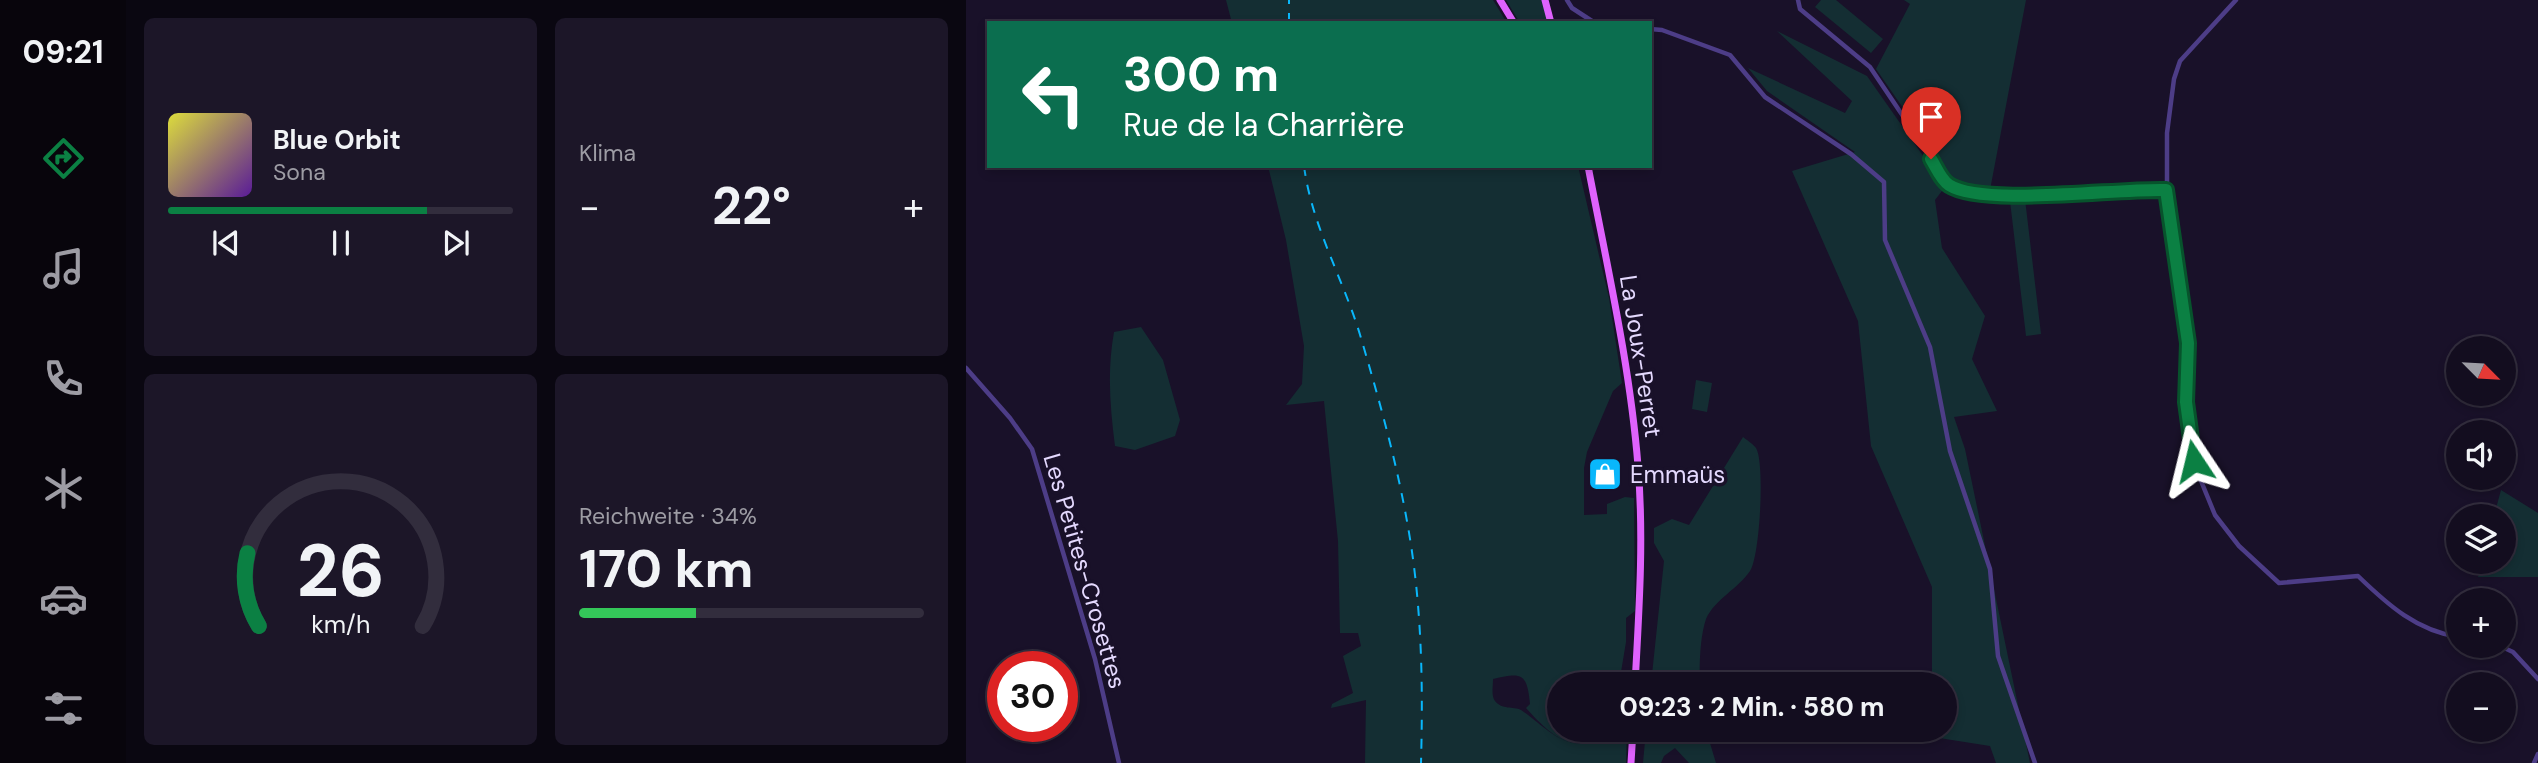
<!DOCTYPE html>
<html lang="de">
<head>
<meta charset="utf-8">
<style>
  body { margin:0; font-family:"DM Sans",sans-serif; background:#1c1628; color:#f1f3f6; height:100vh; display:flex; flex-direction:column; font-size:26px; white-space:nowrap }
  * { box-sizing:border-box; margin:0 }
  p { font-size:23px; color:#9d9ca4 }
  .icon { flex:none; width:38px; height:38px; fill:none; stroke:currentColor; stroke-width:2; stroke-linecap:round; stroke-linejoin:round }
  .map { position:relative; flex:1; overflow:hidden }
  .panel { display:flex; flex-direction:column; gap:18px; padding:18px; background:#0a0711; width:840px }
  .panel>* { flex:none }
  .top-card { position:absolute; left:21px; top:21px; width:665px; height:147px; border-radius:0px; box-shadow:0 4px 10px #0003,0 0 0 2px #322d3d; background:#0b6e4f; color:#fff; overflow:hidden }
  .needle { width:46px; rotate:114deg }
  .buttons { position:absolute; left:1480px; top:336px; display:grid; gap:14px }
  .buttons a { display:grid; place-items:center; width:70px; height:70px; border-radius:50%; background:#130d1f; box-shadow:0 4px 10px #0003,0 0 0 2px #322d3d; font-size:35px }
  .speed { position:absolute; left:21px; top:651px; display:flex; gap:14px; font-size:35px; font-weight:700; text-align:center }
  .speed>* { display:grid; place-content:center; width:91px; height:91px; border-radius:50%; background:#130d1f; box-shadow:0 4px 10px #0003,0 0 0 2px #322d3d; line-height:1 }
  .speed .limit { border:10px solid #d22; background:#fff; color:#111 }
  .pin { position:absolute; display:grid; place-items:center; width:60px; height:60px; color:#fff; margin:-72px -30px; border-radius:50% 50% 50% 0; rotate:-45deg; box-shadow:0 0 7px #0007 }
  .pin .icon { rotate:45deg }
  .me { position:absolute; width:77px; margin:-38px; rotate:350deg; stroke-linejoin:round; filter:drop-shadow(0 0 5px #0008) }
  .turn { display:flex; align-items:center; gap:24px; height:147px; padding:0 21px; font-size:32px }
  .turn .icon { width:91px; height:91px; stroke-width:2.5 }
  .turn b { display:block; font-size:49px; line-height:60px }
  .big { font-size:52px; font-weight:700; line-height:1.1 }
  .panel .card { flex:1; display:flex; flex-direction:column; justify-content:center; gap:10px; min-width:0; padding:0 24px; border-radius:10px; background:#1c1628 }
  .panel .dial { align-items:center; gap:0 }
  .dial svg { height:182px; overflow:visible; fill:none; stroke:#322d3d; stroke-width:7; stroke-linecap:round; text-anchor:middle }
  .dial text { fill:#f1f3f6; stroke:none }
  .song { display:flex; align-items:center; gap:21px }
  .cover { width:84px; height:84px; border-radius:10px; background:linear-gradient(135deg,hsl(60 70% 55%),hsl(270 70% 35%)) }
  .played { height:7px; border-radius:4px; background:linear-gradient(90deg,#0b8043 75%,#322d3d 75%) }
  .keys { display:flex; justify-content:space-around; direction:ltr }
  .heat { display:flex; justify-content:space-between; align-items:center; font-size:38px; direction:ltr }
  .charge { height:10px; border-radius:5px; background:linear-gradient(90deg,#34c759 34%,#322d3d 0) }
  .panel .tiles { flex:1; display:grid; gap:18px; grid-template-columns:repeat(2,1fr) }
  .trip { position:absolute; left:581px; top:672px; width:410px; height:70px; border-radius:35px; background:#130d1f; box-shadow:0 4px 10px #0003,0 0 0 2px #322d3d; font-weight:700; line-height:70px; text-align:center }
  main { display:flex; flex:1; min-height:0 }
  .tab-bar { display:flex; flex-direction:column; width:126px; justify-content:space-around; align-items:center; background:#08050c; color:#9d9ca4 }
  .tab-bar .icon { width:49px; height:49px }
  .tab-bar .selected { color:#0b8043 }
  .tab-bar b { font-size:32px; color:#f1f3f6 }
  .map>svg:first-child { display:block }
  .green { fill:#142e33 }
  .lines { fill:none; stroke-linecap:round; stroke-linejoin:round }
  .street { stroke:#4d3d87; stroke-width:4.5 }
  .primary { stroke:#df62fd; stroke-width:7 }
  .rail { stroke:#09b7fb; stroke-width:2; stroke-dasharray:10 9; stroke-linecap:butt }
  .route-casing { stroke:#07532c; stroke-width:18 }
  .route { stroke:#0b8043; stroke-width:12 }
  .labels { text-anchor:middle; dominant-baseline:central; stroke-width:7; stroke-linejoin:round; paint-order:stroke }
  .street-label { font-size:24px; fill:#e4d9fe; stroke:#191129 }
  .poi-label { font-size:24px; fill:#e4d9fe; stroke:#191129; text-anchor:start }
</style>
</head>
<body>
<main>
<nav class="tab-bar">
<b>09:21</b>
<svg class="icon selected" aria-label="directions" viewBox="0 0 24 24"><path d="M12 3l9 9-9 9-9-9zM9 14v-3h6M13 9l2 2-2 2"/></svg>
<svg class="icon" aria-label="music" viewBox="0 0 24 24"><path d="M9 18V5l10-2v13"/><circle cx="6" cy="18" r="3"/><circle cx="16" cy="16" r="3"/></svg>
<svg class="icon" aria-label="phone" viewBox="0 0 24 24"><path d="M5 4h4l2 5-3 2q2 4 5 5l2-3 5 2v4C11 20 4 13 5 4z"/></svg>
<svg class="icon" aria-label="climate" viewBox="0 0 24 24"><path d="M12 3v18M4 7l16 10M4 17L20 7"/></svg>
<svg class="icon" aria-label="car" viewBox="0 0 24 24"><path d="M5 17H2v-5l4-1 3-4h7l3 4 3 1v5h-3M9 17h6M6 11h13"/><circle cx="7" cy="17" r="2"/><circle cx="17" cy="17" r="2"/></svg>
<svg class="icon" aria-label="filters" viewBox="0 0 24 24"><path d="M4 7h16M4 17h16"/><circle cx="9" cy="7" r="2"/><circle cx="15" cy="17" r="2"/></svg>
</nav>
<section class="panel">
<div class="tiles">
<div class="card">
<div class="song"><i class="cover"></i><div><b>Blue Orbit</b><p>Sona</p></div></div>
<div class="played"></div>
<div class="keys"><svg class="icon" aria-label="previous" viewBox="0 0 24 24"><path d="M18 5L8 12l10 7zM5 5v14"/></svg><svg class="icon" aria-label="pause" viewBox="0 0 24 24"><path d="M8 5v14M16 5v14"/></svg><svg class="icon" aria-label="next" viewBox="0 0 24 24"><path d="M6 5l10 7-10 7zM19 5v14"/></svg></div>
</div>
<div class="card"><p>Klima</p>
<div class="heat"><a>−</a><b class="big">22°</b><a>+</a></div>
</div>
<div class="card dial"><svg viewBox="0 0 100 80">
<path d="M14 69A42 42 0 1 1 86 69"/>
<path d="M14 69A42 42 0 0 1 9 37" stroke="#0b8043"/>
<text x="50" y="56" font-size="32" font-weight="700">26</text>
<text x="50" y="72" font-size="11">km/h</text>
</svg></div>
<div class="card"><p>Reichweite · 34%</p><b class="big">170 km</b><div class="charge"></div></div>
</div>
</section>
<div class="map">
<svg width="1572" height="763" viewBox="0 0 1572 763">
  <rect width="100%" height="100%" fill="#191129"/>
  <path class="green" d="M260 0H527L541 23H266Z
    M540 0H576L582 23H554Z
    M855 0H870L917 39 905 53 849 7Z
    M938 0H1060L1024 190 1002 188 987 182 979 175 960 141 910 69 944 4Z
    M811 31 901 76 979 187 969 200 976 248 1019 316 1006 359 1031 411 988 417 999 449 1064 763H1030L1024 746 967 737V730H978V684H966V587L905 446 892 321 826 171 889 152 801 91 782 68 879 113 886 101Z
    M302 166H612L643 298 656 383 647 391 621 452 618 468V515L641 514V504L659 497 668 498 669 611 660 618V642L653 684H593V730H632C609 761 578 728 560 708L564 704C561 673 556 672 527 679 527 686 525 696 529 701 536 710 547 706 555 710 579 726 608 763 636 730H661L660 763H399L400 700 365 708 366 704 387 693 377 656 395 646 392 633H374L372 541 358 401 320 405 336 384 338 346 320 240Z
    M1059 199 1075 334 1060 336 1044 201Z
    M175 327 197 360 214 420 209 436 169 450 149 446C144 407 141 371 148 332Z
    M730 380 746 383 741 412 726 409Z
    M777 437C781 440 787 444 790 448 799 462 794 557 784 571 773 588 749 599 740 619 734 636 733 667 734 684H685L698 561 688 543V528L706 519 723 525Z
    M1535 490 1572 513V577H1512L1516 562H1538V516H1528Z
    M680 730H740L750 763H723L709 748 698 756 695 763H677Z"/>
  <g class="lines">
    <path class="street" d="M601 0 606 8 629 23
      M832 0 834 9 904 67 984 186 1008 194 1043 196 1174 189 1201 190
      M1270 0 1214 61 1208 79 1201 133V190L1222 343 1220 402 1225 447 1233 476 1249 515 1273 546 1313 583 1392 576C1422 605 1451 631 1493 637
      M684 29 696 30 764 55 799 97 885 154 918 182 919 240 964 347 984 451 1024 569 1032 656 1069 763
      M0 368 44 418 66 449 129 659 153 763
      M1534 646 1547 652 1572 679
      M1568 763 1572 754"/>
    <path class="primary" d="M534 0 548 23
      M579 0 585 23
      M622 166C641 266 664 365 672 466 678 538 673 612 669 684
      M665 763 667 730"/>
    <path class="rail" d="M323 23V0
      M338 166C346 227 378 280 395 338 415 406 434 474 445 545 456 617 457 690 455 763"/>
  </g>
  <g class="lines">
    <g class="route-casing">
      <path id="route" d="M965 159C970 167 975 180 983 185 1017 207 1153 188 1200 190L1222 343 1220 402 1228 461"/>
    </g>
    <use href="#route" class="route"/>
  </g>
  <defs>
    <g id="shop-square" transform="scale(1.75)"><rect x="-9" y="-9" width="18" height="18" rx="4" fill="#09b7fb" stroke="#191129"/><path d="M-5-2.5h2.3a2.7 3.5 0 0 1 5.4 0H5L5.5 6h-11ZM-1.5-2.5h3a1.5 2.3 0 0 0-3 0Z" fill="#fff"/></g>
  </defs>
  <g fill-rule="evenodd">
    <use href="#shop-square" x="639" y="474"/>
  </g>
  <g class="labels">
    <g class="street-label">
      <text transform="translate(675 356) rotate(81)">La Joux-Perret</text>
      <text transform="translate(119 571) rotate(74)">Les Petites-Crosettes</text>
    </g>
    <g class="poi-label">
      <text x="664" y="474">Emmaüs</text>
    </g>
  </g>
</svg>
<div class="buttons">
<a><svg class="needle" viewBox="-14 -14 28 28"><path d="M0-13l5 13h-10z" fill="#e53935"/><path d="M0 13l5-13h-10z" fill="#9d9ca4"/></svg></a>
<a><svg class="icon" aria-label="sound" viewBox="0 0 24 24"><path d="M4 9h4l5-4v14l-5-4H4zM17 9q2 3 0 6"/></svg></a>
<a><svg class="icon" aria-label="layers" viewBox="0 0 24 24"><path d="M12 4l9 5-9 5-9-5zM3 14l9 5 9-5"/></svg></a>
<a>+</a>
<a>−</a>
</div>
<div class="speed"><div class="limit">30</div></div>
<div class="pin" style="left:965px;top:159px;background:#d93025"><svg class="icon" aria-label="arrive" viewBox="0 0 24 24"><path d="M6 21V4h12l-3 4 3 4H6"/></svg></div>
<svg class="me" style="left:1228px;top:461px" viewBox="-20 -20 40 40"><path d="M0-17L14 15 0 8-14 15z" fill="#0b8043" stroke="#fff" stroke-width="4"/></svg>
<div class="trip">09:23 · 2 Min. · 580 m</div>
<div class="top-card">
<div class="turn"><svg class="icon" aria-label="left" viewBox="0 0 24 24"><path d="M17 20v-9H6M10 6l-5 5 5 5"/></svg><div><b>300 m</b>Rue de la Charrière</div></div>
</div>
</div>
</main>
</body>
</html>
